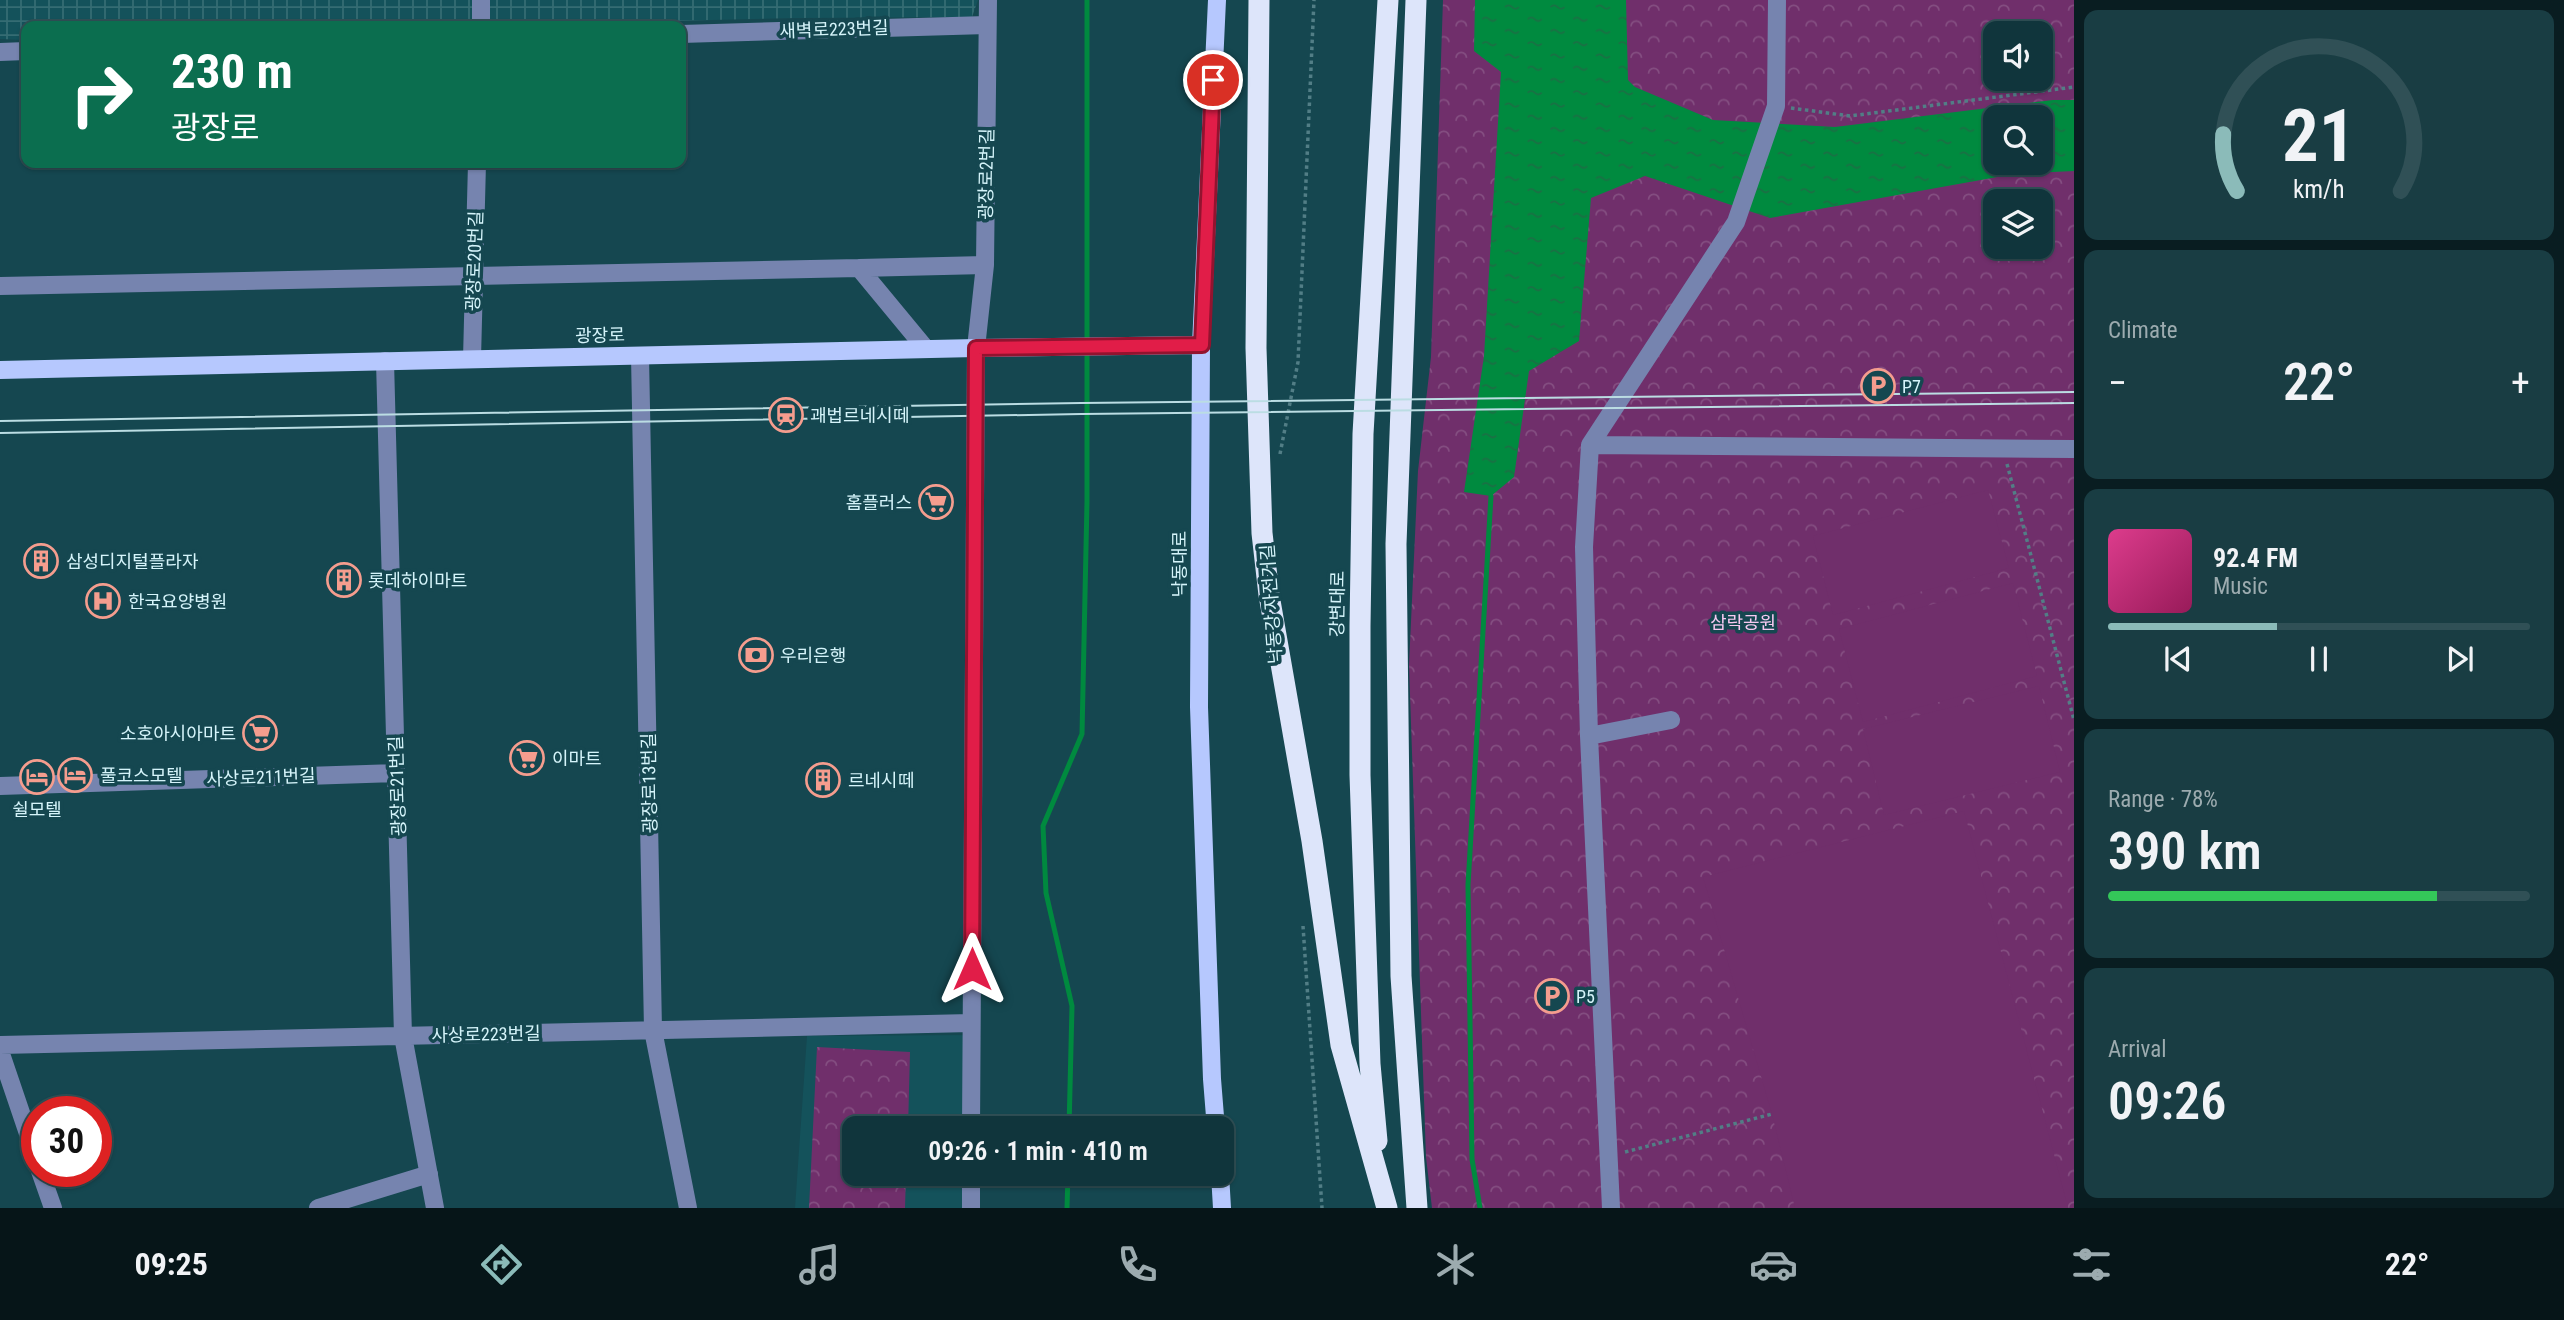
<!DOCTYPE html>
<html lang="en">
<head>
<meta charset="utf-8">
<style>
  body { margin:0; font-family:"Roboto Condensed","Noto Sans KR",sans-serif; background:#193d43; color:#f1f3f6; height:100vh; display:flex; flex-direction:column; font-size:26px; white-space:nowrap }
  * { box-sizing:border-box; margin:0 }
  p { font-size:23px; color:#9cabaf }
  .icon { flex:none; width:38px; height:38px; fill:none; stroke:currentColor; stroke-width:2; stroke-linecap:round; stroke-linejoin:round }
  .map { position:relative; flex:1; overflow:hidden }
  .details { display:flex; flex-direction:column; gap:10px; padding:10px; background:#091d21; width:490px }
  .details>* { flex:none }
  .hud { position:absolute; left:21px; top:21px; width:665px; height:147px; border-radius:14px; box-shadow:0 2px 5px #0004,0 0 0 2px #305056; background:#0b6e4f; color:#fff; overflow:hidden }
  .tools { position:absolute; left:1983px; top:21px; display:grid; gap:14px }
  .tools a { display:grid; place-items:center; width:70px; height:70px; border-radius:14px; background:#10353c; box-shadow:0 2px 5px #0004,0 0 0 2px #305056; font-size:35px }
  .speed { position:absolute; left:21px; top:1096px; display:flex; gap:14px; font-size:35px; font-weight:700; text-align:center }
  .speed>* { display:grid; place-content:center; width:91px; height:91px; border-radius:50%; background:#10353c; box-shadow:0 2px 5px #0004,0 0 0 2px #305056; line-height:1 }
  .speed .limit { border:10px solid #d22; background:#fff; color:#111 }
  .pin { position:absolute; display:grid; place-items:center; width:60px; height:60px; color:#fff; margin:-30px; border:4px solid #fff; border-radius:50%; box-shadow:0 2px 7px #0007 }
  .me { position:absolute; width:77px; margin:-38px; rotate:0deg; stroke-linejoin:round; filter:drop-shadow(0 0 5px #0008) }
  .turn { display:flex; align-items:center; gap:24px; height:147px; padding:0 35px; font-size:32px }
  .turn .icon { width:91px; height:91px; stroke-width:2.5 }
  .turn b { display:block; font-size:49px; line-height:60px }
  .big { font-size:52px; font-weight:600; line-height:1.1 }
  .details .card { flex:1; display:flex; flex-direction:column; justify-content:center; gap:10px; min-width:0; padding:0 24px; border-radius:14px; background:#193d43 }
  .details .dial { align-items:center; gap:0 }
  .dial svg { height:182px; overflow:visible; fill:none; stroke:#305056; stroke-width:7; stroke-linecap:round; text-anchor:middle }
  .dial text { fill:#f1f3f6; stroke:none }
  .song { display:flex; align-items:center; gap:21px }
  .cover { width:84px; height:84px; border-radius:10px; background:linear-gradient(135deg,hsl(330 70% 55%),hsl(330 70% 35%)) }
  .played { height:7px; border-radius:4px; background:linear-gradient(90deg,#8bbbb9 40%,#305056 40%) }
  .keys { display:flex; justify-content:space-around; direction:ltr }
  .heat { display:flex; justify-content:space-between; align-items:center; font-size:38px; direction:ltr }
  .charge { height:10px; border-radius:5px; background:linear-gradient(90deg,#34c759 78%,#305056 0) }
  .trip { position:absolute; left:842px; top:1116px; width:392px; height:70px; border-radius:14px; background:#10353c; box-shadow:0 2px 5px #0004,0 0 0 2px #305056; font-weight:600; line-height:70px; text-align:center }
  .dock { display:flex; height:112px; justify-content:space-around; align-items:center; background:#061518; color:#9cabaf }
  .dock .icon { width:49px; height:49px }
  .dock .current { color:#8bbbb9 }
  .dock b { font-size:32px; color:#f1f3f6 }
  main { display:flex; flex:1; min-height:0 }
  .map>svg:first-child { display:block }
  .built { fill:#14525b }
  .industrial { fill:url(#industrial-grid) }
  .park { fill:url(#park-crowns); fill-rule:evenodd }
  .garden { fill:#702f6b }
  .water { fill:url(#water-ripples); fill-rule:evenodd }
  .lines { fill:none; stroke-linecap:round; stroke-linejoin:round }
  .stream { stroke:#008a3f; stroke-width:5 }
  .path { stroke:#527e86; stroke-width:3.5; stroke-dasharray:3.5 3.5; stroke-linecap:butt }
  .minor { stroke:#7684af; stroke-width:18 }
  .major { stroke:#b6c8fe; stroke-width:18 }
  .highway { stroke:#dde5fa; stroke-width:21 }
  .tram { stroke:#bbdde3; stroke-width:2 }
  .route-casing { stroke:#92132f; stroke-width:18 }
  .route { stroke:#e11d48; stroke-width:12 }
  .labels { text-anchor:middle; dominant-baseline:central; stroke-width:7; stroke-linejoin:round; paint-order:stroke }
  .street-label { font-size:18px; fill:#d5f4fa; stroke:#154750 }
  .poi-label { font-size:18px; fill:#d5f4fa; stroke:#154750; text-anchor:start }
  .park-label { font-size:18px; fill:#f7c9f1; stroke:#154750 }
</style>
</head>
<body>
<main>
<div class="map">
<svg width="2074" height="1208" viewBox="0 0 2074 1208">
  <defs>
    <pattern id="industrial-grid" width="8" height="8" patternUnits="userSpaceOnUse" patternTransform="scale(1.75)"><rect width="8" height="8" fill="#14525b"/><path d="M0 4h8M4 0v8" fill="none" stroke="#356c73"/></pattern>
    <pattern id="park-crowns" width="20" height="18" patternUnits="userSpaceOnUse" patternTransform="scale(1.75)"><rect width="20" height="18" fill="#702f6b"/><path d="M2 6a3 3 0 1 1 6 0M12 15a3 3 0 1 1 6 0" fill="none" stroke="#844e81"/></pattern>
    <pattern id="water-ripples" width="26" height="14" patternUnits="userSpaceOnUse" patternTransform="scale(1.75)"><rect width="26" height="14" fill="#008a3f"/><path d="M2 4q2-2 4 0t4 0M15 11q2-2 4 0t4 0" fill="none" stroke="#1a7044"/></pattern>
  </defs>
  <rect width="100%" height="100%" fill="#154750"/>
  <path class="built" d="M979 1035 976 1129H854V1174H974L973 1208H795L807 1036Z"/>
  <path class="industrial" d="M0 0H978L972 17 798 18 499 25 462 23 26 26V40L0 39Z"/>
  <path class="park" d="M1443 0H2074V1208H1432L1426 1157 1409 665 1418 471 1431 357ZM1995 33H2040V79H1995ZM1995 117H2040V163H1995ZM1995 201H2040V247H1995Z
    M817 1047 910 1052 908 1129H854V1174H906L905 1208H809Z"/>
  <path class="garden" d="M1988 490 2009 568 1833 615 1813 536Z
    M2013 583 2037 676 1863 722 1839 629Z
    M2039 686 2060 772 1884 815 1863 729Z
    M1964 811 2068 1208H1795L1772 1114 1703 877Z"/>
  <path class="water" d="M1475 0H1626L1628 80 1635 87 1713 120 1835 127 2053 100H2074V171L2014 174 1770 218 1645 176 1591 198 1579 341 1529 371 1514 477 1491 496 1464 492 1484 356 1501 72 1474 51ZM1995 117H2040V163H1995Z"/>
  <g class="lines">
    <path class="stream" d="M1069 1129 1072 1006 1046 893 1043 826 1082 734 1087 502V0
      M1067 1208 1068 1174
      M1480 1208 1472 1159 1468 885 1491 496"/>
    <path class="path" d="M1791 108 1850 116 2074 87
      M1280 454 1298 362 1314 0
      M2007 464 2074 720
      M1303 926 1322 1208
      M1625 1152 1772 1114"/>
    <path class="minor" d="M481 26V0
      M681 34 987 25
      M0 52 26 51
      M0 286 859 268
      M926 349 859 268 985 265
      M640 356 653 1030 688 1208
      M472 359 477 163
      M385 361 403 1036 435 1208
      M1590 445 2074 449
      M1589 736 1671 720
      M0 786 396 773
      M0 1045 971 1023
      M0 1051 37 1160
      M971 1129 976 348 985 265 988 0
      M40 1171 53 1208
      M971 1174V1208
      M318 1208 429 1174
      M1611 1208 1589 736 1584 547 1590 445 1736 222 1776 106 1777 0"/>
    <path class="major" d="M0 370 976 348 1201 345
      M1216 1129 1212 1079 1199 707 1201 345 1217 0
      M1220 1174 1222 1208"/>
    <path class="highway" d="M1259 0 1256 348 1262 533 1269 595 1312 841 1341 1045 1387 1208
      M1416 0 1396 544 1401 976 1417 1208
      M1377 1141 1370 1064 1360 775V626L1363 434 1388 0"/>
    <path class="tram" d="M0 421 1081 403 2074 392
      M0 433 1081 414 2074 403"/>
  </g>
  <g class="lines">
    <g class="route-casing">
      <path id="route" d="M972 969 976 348 1202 345 1213 80"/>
    </g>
    <use href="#route" class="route"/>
  </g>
  <defs>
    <g id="parking-ring" transform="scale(1.75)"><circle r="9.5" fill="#154750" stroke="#f59d8e" stroke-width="1.5"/><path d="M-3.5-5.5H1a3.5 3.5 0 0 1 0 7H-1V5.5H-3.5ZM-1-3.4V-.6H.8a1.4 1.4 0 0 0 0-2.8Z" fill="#f59d8e"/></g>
    <g id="station-ring" transform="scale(1.75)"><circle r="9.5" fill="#154750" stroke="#f59d8e" stroke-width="1.5"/><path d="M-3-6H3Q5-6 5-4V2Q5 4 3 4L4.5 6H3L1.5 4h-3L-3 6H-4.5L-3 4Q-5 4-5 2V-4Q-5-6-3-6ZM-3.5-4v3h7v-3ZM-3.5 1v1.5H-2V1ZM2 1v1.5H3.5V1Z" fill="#f59d8e"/></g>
    <g id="supermarket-ring" transform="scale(1.75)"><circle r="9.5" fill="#154750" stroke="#f59d8e" stroke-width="1.5"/><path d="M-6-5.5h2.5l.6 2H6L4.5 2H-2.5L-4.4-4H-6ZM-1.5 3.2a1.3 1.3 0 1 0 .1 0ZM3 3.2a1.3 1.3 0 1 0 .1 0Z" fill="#f59d8e"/></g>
    <g id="building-ring" transform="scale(1.75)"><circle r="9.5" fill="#154750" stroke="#f59d8e" stroke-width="1.5"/><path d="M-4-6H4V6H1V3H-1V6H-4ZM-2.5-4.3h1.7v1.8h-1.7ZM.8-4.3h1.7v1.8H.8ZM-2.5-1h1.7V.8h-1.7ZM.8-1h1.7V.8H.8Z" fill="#f59d8e"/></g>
    <g id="hospital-ring" transform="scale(1.75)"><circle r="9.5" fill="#154750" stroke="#f59d8e" stroke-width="1.5"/><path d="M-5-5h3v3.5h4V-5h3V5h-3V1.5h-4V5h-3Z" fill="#f59d8e"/></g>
    <g id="bank-ring" transform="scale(1.75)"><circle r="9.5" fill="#154750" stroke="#f59d8e" stroke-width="1.5"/><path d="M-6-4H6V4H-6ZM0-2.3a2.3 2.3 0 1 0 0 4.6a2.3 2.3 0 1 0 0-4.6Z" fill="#f59d8e"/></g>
    <g id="hotel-ring" transform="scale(1.75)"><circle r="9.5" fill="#154750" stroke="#f59d8e" stroke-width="1.5"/><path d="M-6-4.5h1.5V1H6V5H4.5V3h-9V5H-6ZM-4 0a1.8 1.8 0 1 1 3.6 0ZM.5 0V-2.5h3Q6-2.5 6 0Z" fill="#f59d8e"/></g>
  </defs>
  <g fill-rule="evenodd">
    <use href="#parking-ring" x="1878" y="386"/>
    <use href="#station-ring" x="786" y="415"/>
    <use href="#supermarket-ring" x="936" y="502"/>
    <use href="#building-ring" x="41" y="561"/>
    <use href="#building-ring" x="344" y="580"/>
    <use href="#hospital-ring" x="103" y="601"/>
    <use href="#bank-ring" x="756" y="655"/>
    <use href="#supermarket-ring" x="260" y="733"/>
    <use href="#supermarket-ring" x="527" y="758"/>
    <use href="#hotel-ring" x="75" y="775"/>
    <use href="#hotel-ring" x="37" y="777"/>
    <use href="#building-ring" x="823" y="780"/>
    <use href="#parking-ring" x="1552" y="996"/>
  </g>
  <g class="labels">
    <g class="street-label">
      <text transform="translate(834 29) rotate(-2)">새벽로223번길</text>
      <text transform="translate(986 174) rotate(-89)">광장로2번길</text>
      <text transform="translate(474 261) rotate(-88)">광장로20번길</text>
      <text transform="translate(600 335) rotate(-1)">광장로</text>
      <text transform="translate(1179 564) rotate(-90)">낙동대로</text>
      <text transform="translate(1271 604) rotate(-94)">낙동강 자전거길</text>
      <text transform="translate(1337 604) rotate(-89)">강변대로</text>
      <text transform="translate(261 777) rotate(-2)">사상로211번길</text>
      <text transform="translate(649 783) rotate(-91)">광장로13번길</text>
      <text transform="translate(397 786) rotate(-92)">광장로21번길</text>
      <text transform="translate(486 1034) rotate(-1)">사상로223번길</text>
    </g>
    <g class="poi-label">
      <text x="1902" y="386">P7</text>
      <text x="810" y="415">괘법르네시떼</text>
      <text x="912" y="502" text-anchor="end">홈플러스</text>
      <text x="66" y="561">삼성디지털플라자</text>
      <text x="368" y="580">롯데하이마트</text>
      <text x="128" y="601">한국요양병원</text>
      <text x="780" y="655">우리은행</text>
      <text x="236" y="733" text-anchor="end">소호아시아마트</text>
      <text x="552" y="758">이마트</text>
      <text x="100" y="775">풀코스모텔</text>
      <text x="848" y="780">르네시떼</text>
      <text x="37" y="809" text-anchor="middle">쉴모텔</text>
      <text x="1576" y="996">P5</text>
    </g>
    <g class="park-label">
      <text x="1743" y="622">삼락공원</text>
    </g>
  </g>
</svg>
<div class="tools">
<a><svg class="icon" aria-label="sound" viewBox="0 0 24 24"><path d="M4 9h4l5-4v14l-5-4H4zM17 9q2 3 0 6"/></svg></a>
<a><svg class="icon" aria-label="search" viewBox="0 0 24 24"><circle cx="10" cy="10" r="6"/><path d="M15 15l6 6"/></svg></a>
<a><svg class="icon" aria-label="layers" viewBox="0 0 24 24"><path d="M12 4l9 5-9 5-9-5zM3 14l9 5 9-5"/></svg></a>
</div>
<div class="speed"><div class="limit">30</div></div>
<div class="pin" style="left:1213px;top:80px;background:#d93025"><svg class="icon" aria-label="arrive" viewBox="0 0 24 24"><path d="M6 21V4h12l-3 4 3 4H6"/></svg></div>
<svg class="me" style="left:972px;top:969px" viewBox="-20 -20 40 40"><path d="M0-17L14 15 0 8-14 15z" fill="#e11d48" stroke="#fff" stroke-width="4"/></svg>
<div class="trip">09:26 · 1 min · 410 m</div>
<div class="hud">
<div class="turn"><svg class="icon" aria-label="right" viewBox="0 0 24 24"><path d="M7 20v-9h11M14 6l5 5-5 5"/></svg><div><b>230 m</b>광장로</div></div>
</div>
</div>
<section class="details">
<div class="card dial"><svg viewBox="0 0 100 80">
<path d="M14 69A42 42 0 1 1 86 69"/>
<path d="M14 69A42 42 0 0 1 8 44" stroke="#8bbbb9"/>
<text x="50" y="56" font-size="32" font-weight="700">21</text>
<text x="50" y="72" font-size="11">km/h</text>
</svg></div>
<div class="card"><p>Climate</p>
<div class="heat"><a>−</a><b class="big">22°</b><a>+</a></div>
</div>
<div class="card">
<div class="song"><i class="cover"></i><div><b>92.4 FM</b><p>Music</p></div></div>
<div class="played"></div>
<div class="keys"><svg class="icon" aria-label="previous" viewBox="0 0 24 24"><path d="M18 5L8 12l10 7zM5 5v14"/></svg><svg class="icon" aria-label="pause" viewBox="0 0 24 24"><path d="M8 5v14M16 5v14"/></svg><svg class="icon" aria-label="next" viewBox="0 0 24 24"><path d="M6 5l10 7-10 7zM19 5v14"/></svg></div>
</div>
<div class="card"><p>Range · 78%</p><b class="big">390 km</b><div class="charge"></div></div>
<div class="card"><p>Arrival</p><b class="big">09:26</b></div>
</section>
</main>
<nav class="dock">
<b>09:25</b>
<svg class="icon current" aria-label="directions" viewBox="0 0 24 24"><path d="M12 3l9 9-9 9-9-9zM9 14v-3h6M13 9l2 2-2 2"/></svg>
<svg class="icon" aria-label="music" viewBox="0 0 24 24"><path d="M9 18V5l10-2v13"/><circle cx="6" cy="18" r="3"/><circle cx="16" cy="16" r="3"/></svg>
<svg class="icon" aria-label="phone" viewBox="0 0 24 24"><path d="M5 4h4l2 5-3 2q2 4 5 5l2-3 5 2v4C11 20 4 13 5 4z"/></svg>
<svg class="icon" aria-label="climate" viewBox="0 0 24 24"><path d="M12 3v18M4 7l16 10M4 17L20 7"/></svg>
<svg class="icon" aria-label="car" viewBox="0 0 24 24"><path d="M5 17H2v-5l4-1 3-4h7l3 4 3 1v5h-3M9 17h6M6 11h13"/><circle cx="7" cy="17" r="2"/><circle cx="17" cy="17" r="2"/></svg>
<svg class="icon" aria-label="filters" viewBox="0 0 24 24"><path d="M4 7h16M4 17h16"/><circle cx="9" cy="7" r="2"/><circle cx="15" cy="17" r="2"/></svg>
<b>22°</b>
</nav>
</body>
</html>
